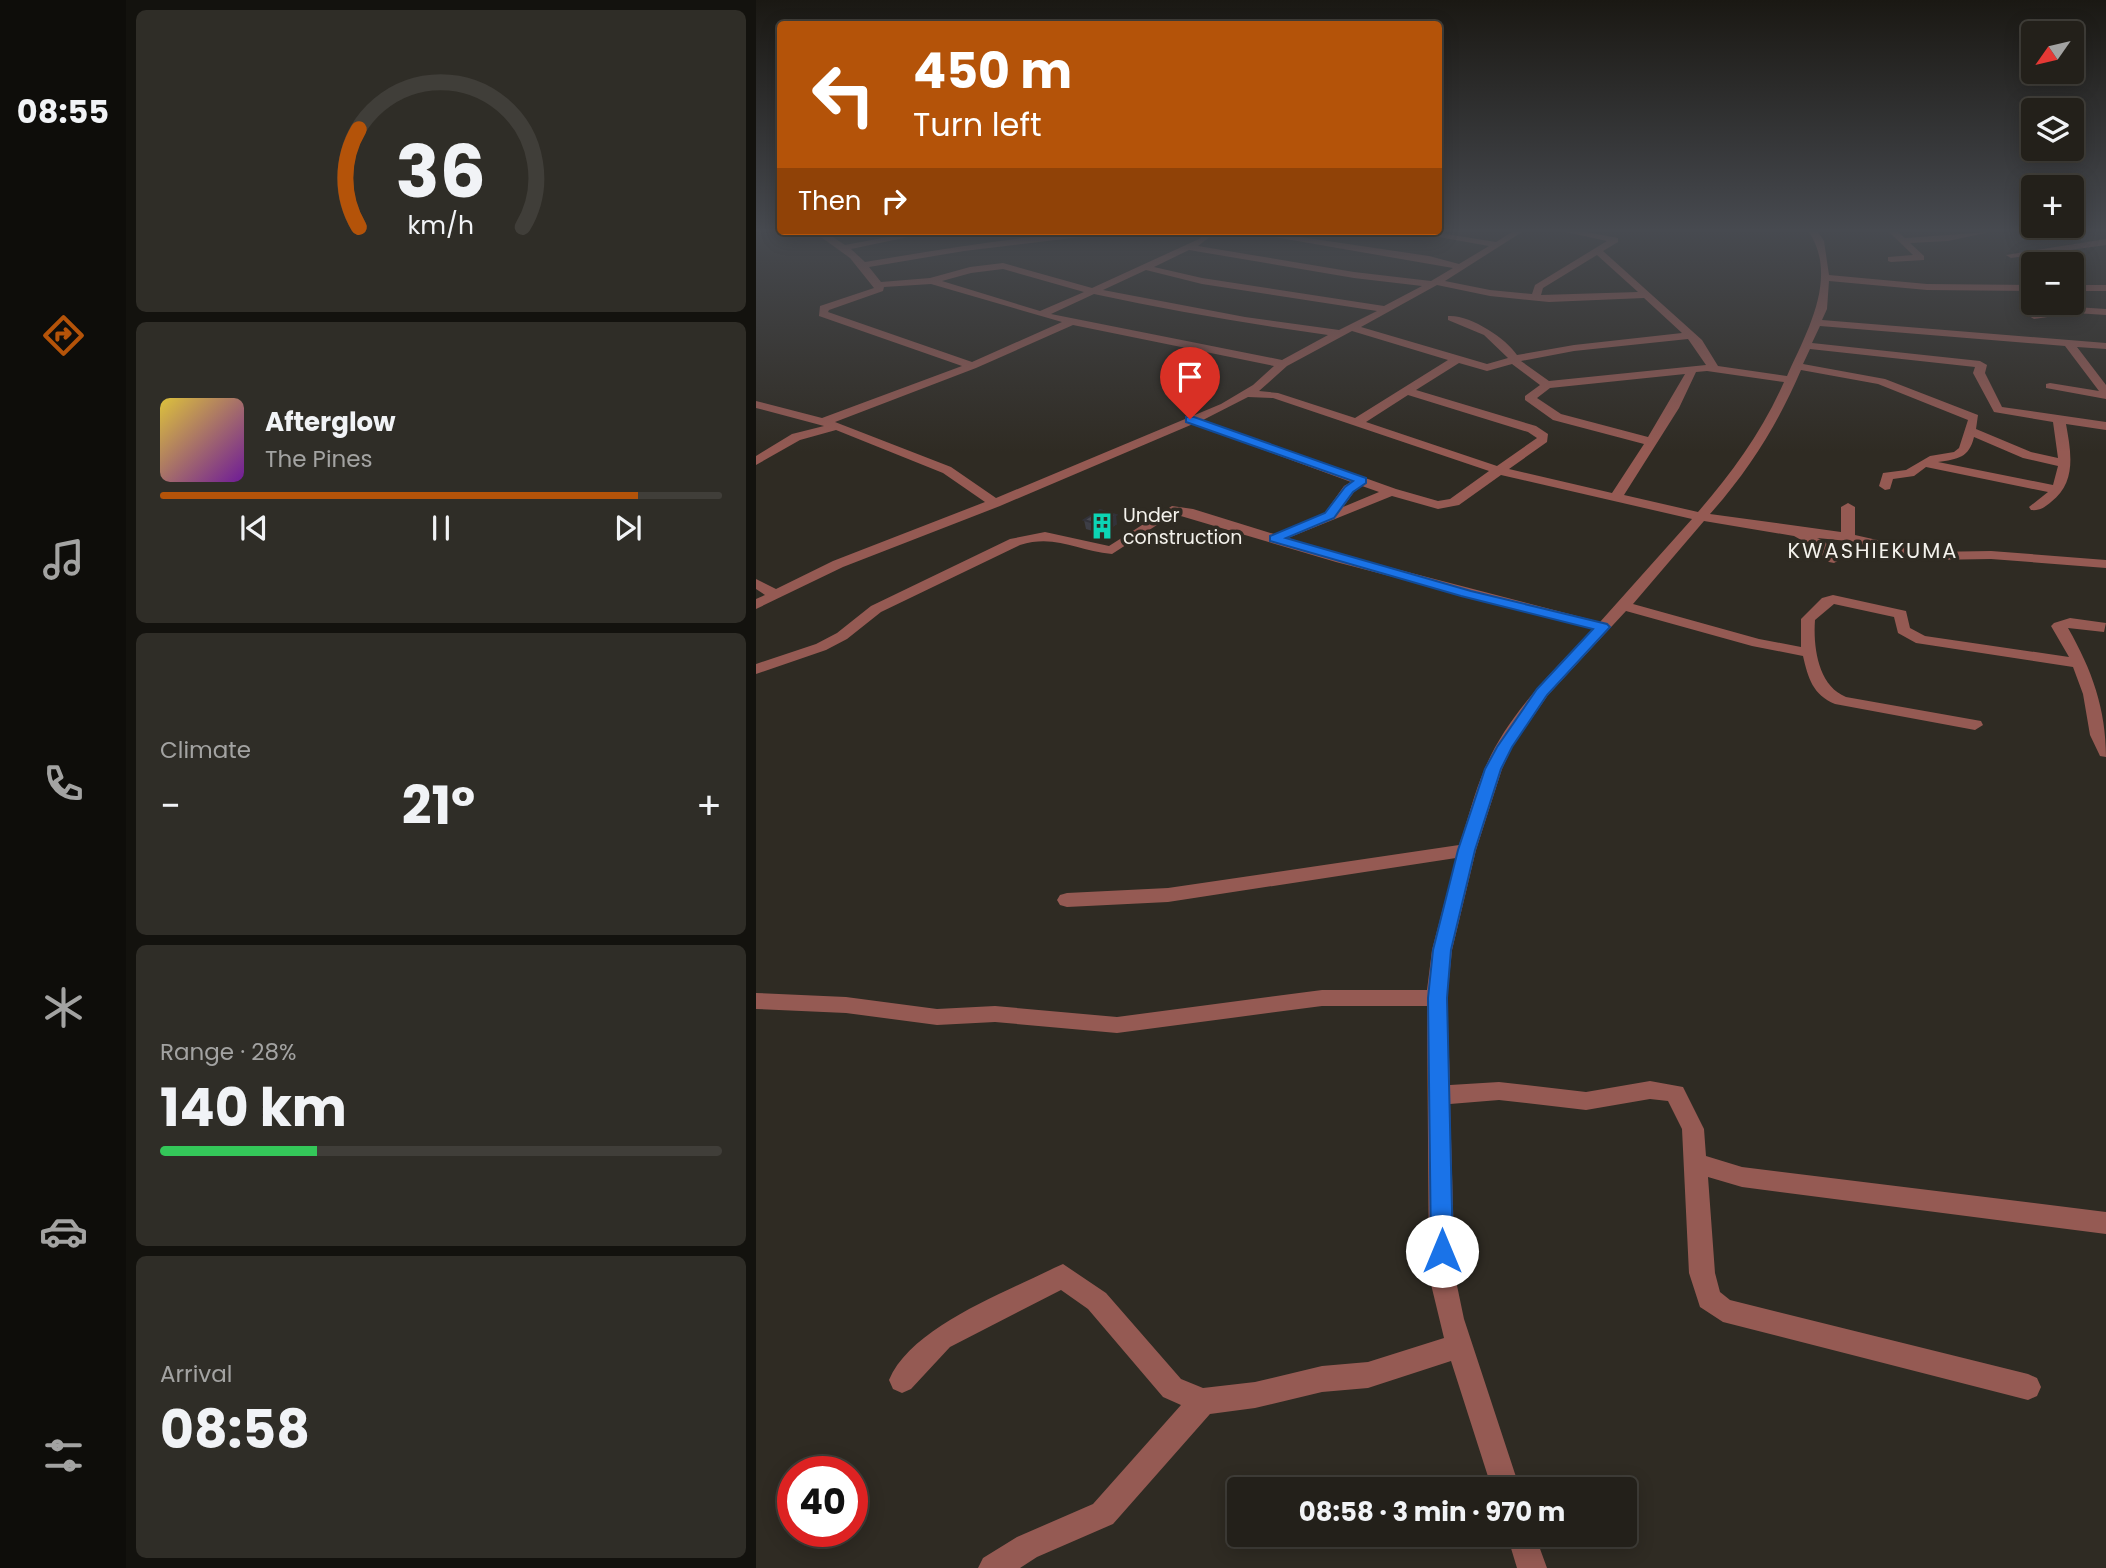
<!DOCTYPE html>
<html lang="en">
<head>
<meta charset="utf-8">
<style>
  body { margin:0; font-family:Poppins,sans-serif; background:#2f2d27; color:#f1f3f6; height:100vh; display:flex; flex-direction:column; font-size:26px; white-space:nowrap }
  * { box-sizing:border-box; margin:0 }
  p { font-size:23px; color:#a3a3a2 }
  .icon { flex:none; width:38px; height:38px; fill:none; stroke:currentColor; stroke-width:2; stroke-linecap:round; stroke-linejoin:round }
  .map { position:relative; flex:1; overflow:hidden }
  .sheet { display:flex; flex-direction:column; gap:10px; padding:10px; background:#13120e; width:630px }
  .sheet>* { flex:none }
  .banner { position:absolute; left:21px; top:21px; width:665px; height:214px; border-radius:7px; box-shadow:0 4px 18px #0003,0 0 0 2px #403e39; background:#b45309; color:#fff; overflow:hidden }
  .needle { width:46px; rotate:236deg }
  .fabs { position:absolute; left:1265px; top:21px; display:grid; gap:14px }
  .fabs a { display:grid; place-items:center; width:63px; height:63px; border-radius:7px; background:#23201a; box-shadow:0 4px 18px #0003,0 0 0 2px #403e39; font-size:35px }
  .speed { position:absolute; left:21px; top:1456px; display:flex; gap:14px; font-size:35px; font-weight:700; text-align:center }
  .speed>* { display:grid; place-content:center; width:91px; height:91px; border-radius:50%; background:#23201a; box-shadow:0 4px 18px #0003,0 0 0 2px #403e39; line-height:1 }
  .speed .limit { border:10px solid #d22; background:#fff; color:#111 }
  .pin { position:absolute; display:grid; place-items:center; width:60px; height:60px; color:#fff; margin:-72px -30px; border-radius:50% 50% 50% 0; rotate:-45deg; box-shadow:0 0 7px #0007 }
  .pin .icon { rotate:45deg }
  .me { position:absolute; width:77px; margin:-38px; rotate:0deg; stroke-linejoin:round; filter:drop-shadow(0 0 5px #0008) }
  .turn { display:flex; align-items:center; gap:24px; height:147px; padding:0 21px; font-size:32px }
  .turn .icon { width:91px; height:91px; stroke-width:2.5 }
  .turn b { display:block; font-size:49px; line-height:60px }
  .then { display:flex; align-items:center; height:66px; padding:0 21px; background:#0003; gap:14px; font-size:26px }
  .big { font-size:52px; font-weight:700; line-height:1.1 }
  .sheet .card { flex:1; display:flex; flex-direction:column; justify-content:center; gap:10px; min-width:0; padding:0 24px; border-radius:10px; background:#2f2d27 }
  .sheet .dial { align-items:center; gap:0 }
  .dial svg { height:182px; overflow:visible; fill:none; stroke:#403e39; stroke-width:7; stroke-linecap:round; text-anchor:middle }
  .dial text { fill:#f1f3f6; stroke:none }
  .song { display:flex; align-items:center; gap:21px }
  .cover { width:84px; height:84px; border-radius:10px; background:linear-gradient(135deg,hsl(50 70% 55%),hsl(280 70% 35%)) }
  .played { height:7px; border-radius:4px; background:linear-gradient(90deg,#b45309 85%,#403e39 85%) }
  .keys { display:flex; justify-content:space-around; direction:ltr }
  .heat { display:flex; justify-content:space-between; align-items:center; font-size:38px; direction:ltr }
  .charge { height:10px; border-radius:5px; background:linear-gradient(90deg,#34c759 28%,#403e39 0) }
  .trip { position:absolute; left:471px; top:1477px; width:410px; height:70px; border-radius:7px; background:#23201a; box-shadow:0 4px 18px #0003,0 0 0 2px #403e39; font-weight:700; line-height:70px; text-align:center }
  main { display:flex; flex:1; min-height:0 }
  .dock { display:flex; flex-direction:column; width:126px; justify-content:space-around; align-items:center; background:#0e0d0a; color:#a3a3a2 }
  .dock .icon { width:49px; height:49px }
  .dock .active { color:#b45309 }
  .dock b { font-size:32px; color:#f1f3f6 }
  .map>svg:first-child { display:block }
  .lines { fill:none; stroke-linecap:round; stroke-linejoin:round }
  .minor { fill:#955a53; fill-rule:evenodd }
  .wall { fill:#3d3e46 }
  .shaded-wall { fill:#323239 }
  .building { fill:#474851; stroke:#323239; stroke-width:2 }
  .route { fill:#1a73e8; stroke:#114b97; stroke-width:2 }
  .labels { text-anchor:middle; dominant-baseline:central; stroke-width:7; stroke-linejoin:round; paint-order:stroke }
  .far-poi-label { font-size:19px; fill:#f4f2ec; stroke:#2f2b23; text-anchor:start }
  .far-quarter-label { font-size:21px; letter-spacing:2px; fill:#f4f2ec; stroke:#2f2b23 }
</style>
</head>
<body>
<main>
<nav class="dock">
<b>08:55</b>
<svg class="icon active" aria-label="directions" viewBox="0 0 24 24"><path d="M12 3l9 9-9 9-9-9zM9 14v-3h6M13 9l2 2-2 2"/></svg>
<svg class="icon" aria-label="music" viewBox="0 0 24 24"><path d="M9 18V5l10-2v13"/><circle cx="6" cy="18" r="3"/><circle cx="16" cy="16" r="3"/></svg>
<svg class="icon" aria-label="phone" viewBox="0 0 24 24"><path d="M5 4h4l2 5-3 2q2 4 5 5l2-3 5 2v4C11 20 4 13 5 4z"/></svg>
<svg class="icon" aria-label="climate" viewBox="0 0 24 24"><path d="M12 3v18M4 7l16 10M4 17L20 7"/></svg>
<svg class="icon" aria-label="car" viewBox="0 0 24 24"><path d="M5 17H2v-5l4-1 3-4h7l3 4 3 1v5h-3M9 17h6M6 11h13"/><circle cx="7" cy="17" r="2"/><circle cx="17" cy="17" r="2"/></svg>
<svg class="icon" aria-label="filters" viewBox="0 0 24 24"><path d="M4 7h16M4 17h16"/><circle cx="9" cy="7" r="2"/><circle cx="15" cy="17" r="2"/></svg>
</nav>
<section class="sheet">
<div class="card dial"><svg viewBox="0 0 100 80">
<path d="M14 69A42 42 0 1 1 86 69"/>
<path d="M14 69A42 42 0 0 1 14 26" stroke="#b45309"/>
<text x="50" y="56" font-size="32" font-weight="700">36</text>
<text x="50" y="72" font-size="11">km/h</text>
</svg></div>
<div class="card">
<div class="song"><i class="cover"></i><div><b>Afterglow</b><p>The Pines</p></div></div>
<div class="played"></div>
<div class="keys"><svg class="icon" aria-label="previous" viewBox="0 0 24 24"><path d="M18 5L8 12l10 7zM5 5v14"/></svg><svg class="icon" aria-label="pause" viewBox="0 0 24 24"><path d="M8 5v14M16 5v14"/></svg><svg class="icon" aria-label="next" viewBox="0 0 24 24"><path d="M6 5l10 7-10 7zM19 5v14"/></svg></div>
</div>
<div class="card"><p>Climate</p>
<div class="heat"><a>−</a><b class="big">21°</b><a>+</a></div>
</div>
<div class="card"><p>Range · 28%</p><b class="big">140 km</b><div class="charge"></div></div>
<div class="card"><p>Arrival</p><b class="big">08:58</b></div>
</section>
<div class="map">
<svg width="1350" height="1568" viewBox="0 0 1350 1568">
  <rect width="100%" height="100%" fill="#2f2b23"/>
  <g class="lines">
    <path class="minor" d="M58 232H69L89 245 158 232H176L95 249 109 262C194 248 280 232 366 232L208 251 113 267 125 282 174 278 214 267 247 263 336 288 443 239 451 232H460L442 246 598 272 675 281 697 268 489 232H511L673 256 703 264 733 246 655 232H677L740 242 756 232H766L689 281 734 290 776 294 779 285 851 241 810 232H830L862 238V242L847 251 946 340 962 366 1031 376C1050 333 1083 278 1053 232H1062L1068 241 1073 275 1171 284 1278 285V291L1171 290 1073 281 1071 309 1066 320 1350 343V349L1321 347 1350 385V399L1290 388V384L1294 383 1343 391 1309 346 1064 326 1056 343 1224 361 1231 365 1229 373 1246 407 1350 422V430L1310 424C1315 452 1321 482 1295 502 1289 507 1284 511 1275 510L1273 507 1292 492 1170 467 1158 476 1137 479 1134 489 1129 490 1123 486 1127 473 1150 470 1174 456 1198 452 1203 448 1212 420 1122 384 1045 370C1022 424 993 470 954 514L1085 532V507L1092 503 1099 507V535L1174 552 1235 551 1350 560V568L1235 559 1174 560 1092 541 1061 538 1068 541 1085 559 1078 563 1073 562 1058 547 1038 536 948 521 877 604 1003 639 1045 647V619L1066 598 1077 595 1150 611 1154 628 1169 636 1313 657 1295 626 1298 623 1314 618 1350 623 1348 632 1312 628C1336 670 1350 709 1350 757L1344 756 1334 735 1327 694 1317 667 1160 643 1142 633 1138 617 1078 604 1059 620C1057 647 1062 686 1090 697L1225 721 1227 725 1219 730 1079 704C1057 695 1052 678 1047 656L996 646 870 611 792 695 756 747 746 769 720 850 696 950 691 998 694 1085 743 1082 830 1092 894 1081 927 1087 948 1129 950 1156 986 1167 1350 1212V1234L986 1187 952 1177 959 1273 964 1292 974 1300 1272 1374 1281 1378 1285 1387 1281 1396 1272 1400 967 1322 944 1307 933 1273 926 1129 912 1101 894 1099 830 1110 743 1100 694 1104 699 1276 708 1319 764 1489H736L695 1361 612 1388 566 1392 499 1408 454 1414 357 1524 281 1557 264 1568H222L227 1558 261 1537 337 1504 425 1405 407 1397 332 1309 305 1290 194 1347 155 1389 146 1393 137 1389 133 1380C155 1327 248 1293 298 1268L307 1264 350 1293 425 1379 447 1388 499 1382 566 1366 612 1362 688 1338 673 1276 671 1006H566L361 1033 239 1022 181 1025 90 1013 0 1009V993L90 997 181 1009 239 1006 361 1017 566 990H671L676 950 700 858 412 902 311 907 304 905 301 900 304 895 311 893 412 888 703 845C712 820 718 793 729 768 752 714 797 671 837 629L580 562 418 514 356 554C321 551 300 534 264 545L125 612 91 639 70 650 0 674V664L60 644 81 633 115 606 254 539 289 532 353 546 416 506 437 509 518 534 568 514 588 486 595 482 437 424 244 506 87 567 0 609V599L9 595 0 589V579L20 589 77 561 229 502 187 473 80 430 44 440 0 465V456L36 434 68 426 0 408V401L66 418 206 366 63 316 64 306 118 288 94 258ZM433 250 598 278 666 286 628 306 446 278 398 267ZM841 255 882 292 785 295 787 288ZM247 269 328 292 284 311 186 281 215 273ZM390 270 446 284 621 311 583 330 489 317 347 290ZM175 284 306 322 216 362 72 312 73 310 127 291 128 287ZM681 285 734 296 793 302 888 298 926 333 818 345 761 355C750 338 713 314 692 316V320L728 335 752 358 731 364 605 327ZM338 294C416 311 493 324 572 335L526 360 295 314ZM317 325 518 366 497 385 465 404 240 498 195 467 79 422 220 368ZM596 331 692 360 599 418 522 393 503 391 531 366ZM932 339 950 365 793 381 765 361 818 351ZM1054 349 1219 367 1217 373 1238 412 1297 422 1302 458 1275 452 1220 429 1222 415 1129 379 1047 364ZM703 363 731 371 756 364 784 385 769 396V400L797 420 888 444 856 493 753 469 791 442 792 434 780 426 660 390ZM951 371 1028 382C1007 430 976 473 942 512L868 495 923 408 940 372ZM929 374 892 437 805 414 781 398 794 388ZM652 395 772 432 781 438 741 466 610 422ZM492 397 517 398 733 471 694 499 682 501 640 489 447 420ZM1218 437 1267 458 1302 466 1297 485 1182 462C1202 459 1213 458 1218 437ZM745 475 936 519 844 622 590 556 532 538 636 496 682 509 703 505ZM606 486 623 492 587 507 598 492Z
      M1133 232H1142L1149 238 1234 232 1192 241 1154 243 1168 256V260L1135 262 1132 261V257L1157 255Z
      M1350 239V245L1255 258 1250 255Z
      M1316 285H1350V291H1316Z
      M1319 307 1350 309V315L1319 313 1278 319 1273 316Z
      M751 1535H779L791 1568H761Z"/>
  </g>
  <path class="wall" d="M328 520 361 524 346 534 330 529Z"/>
  <path class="shaded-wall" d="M360 515 361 524 346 534 344 525Z"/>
  <path class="building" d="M344 510 360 515 344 525 328 520Z"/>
  <linearGradient id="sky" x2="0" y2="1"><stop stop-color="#1a1813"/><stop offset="0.51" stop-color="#474a50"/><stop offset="1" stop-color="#474a50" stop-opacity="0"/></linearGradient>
  <rect width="1350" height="452" fill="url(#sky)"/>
  <path class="route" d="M430 417H438L610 478V483L597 492 578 518 530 538 715 591 851 624 854 627 791 695 756 747 745 769 719 850 695 950 691 998 697 1251 694 1258 686 1261 678 1258 675 1251 672 998 677 950 702 850 729 769 741 747 781 689 837 629 705 596 514 541V536L569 513 589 487 597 481 430 422Z"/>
  <defs>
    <g id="building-bare" transform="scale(2.1)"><path d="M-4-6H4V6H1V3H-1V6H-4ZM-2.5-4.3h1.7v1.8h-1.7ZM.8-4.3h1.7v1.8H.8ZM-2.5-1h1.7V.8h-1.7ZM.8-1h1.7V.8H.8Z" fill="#0cd5b5" stroke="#2f2b23" stroke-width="2.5" paint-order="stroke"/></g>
  </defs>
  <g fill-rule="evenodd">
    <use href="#building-bare" x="346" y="526"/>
  </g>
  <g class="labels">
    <g class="far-poi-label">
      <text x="367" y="515">Under<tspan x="367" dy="22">construction</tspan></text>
    </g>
    <g class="far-quarter-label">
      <text x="1117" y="550">KWASHIEKUMA</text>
    </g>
  </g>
</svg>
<div class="fabs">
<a><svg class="needle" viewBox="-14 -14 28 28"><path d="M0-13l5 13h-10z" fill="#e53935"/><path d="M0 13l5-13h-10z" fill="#a3a3a2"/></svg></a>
<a><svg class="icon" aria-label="layers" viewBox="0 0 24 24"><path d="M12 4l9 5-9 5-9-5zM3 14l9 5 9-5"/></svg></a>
<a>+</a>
<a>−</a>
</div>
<div class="speed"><div class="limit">40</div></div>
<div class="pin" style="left:434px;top:419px;background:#d93025"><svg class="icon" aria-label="arrive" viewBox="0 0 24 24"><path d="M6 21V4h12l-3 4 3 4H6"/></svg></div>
<svg class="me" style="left:686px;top:1251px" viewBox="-20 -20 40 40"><circle r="19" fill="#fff"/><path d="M0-13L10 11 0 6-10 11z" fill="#1a73e8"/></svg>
<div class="trip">08:58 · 3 min · 970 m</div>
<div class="banner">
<div class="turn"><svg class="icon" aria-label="left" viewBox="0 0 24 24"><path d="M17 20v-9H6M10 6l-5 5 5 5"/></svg><div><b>450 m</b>Turn left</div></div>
<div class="then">Then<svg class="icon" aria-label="right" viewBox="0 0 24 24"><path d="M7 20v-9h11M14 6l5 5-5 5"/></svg></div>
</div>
</div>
</main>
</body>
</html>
